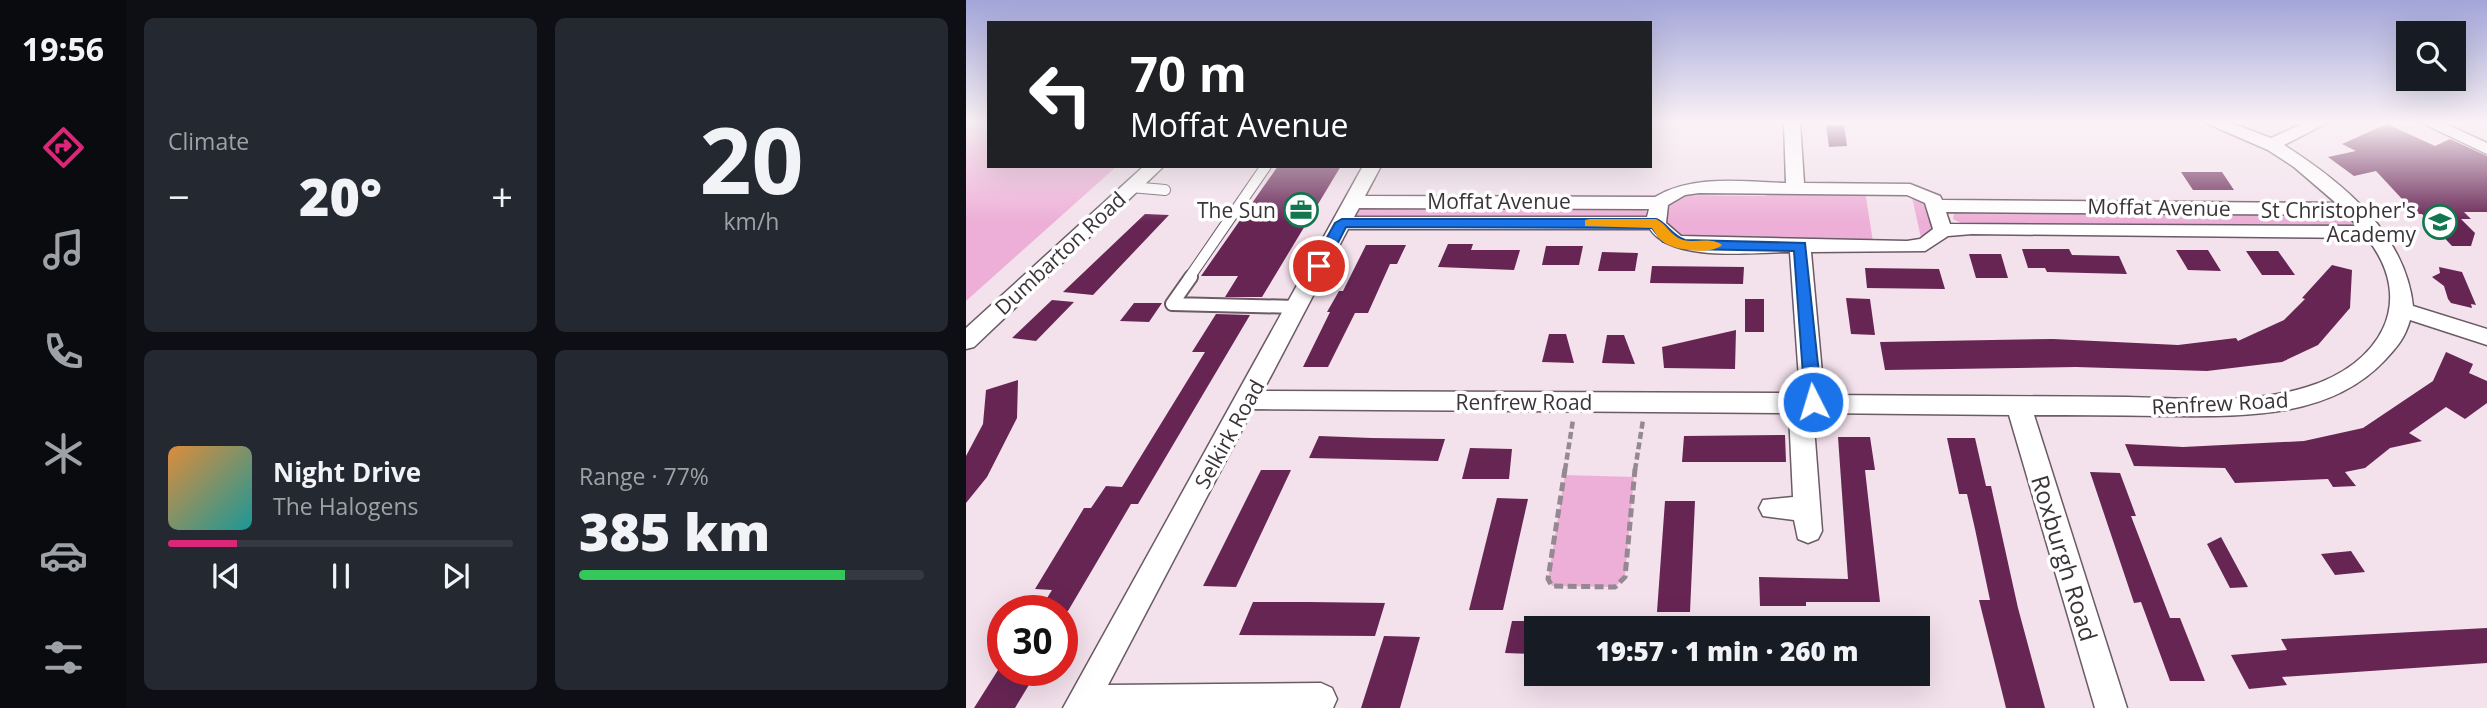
<!DOCTYPE html>
<html lang="en">
<head>
<meta charset="utf-8">
<style>
  body { margin:0; font-family:"Open Sans",sans-serif; background:#242831; color:#f1f3f6; height:100vh; display:flex; flex-direction:column; font-size:26px; white-space:nowrap }
  * { box-sizing:border-box; margin:0 }
  p { font-size:23px; color:#9ea1a6 }
  .icon { flex:none; width:38px; height:38px; fill:none; stroke:currentColor; stroke-width:2; stroke-linecap:round; stroke-linejoin:round }
  .map { position:relative; flex:1; overflow:hidden }
  .drawer { display:flex; flex-direction:column; gap:18px; padding:18px; background:#0d0f14; width:840px }
  .drawer>* { flex:none }
  .hud { position:absolute; left:21px; top:21px; width:665px; height:147px; border-radius:0px; box-shadow:0 7px 28px #0002; background:#202124; color:#fff; overflow:hidden }
  .fabs { position:absolute; left:1430px; top:21px; display:grid; gap:14px }
  .fabs a { display:grid; place-items:center; width:70px; height:70px; border-radius:0px; background:#171b24; box-shadow:0 7px 28px #0002; font-size:35px }
  .speed { position:absolute; left:21px; top:595px; display:flex; gap:14px; font-size:35px; font-weight:700; text-align:center }
  .speed>* { display:grid; place-content:center; width:91px; height:91px; border-radius:50%; background:#171b24; box-shadow:0 7px 28px #0002; line-height:1 }
  .speed .limit { border:10px solid #d22; background:#fff; color:#111 }
  .pin { position:absolute; display:grid; place-items:center; width:60px; height:60px; color:#fff; margin:-30px; border:4px solid #fff; border-radius:50%; box-shadow:0 2px 7px #0007 }
  .me { position:absolute; width:77px; margin:-38px; rotate:355deg; stroke-linejoin:round; filter:drop-shadow(0 0 5px #0008) }
  .turn { display:flex; align-items:center; gap:24px; height:147px; padding:0 28px; font-size:32px }
  .turn .icon { width:91px; height:91px; stroke-width:2.5 }
  .turn b { display:block; font-size:49px; line-height:60px }
  .big { font-size:52px; font-weight:800; line-height:1.1 }
  .drawer .widget { flex:1; display:flex; flex-direction:column; justify-content:center; gap:10px; min-width:0; padding:0 24px; border-radius:10px; background:#242831 }
  .drawer .dial { align-items:center; gap:0 }
  .dial b { font-size:91px; line-height:1 }
  .song { display:flex; align-items:center; gap:21px }
  .cover { width:84px; height:84px; border-radius:10px; background:linear-gradient(135deg,hsl(30 70% 55%),hsl(180 70% 35%)) }
  .played { height:7px; border-radius:4px; background:linear-gradient(90deg,#db2777 20%,#363941 20%) }
  .keys { display:flex; justify-content:space-around; direction:ltr }
  .heat { display:flex; justify-content:space-between; align-items:center; font-size:38px; direction:ltr }
  .charge { height:10px; border-radius:5px; background:linear-gradient(90deg,#34c759 77%,#363941 0) }
  .drawer .tiles { flex:1; display:grid; gap:18px; grid-template-columns:repeat(2,1fr) }
  .trip { position:absolute; left:558px; top:616px; width:406px; height:70px; border-radius:0px; background:#171b24; box-shadow:0 7px 28px #0002; font-weight:800; line-height:70px; text-align:center }
  main { display:flex; flex:1; min-height:0 }
  .tabs { display:flex; flex-direction:column; width:126px; justify-content:space-around; align-items:center; background:#090b0e; color:#9ea1a6 }
  .tabs .icon { width:49px; height:49px }
  .tabs .current { color:#db2777 }
  .tabs b { font-size:32px; color:#f1f3f6 }
  .map>svg:first-child { display:block }
  .green { fill:#edafd7 }
  .building { fill:#672554 }
  .lines { fill:none; stroke-linecap:round; stroke-linejoin:round }
  .lane-far1-casing { stroke:#6a5b64; stroke-width:12 }
  .lane-casing { stroke:#6a5b64; stroke-width:16 }
  .street-casing { stroke:#6a5b64; stroke-width:3 }
  .path-far1 { stroke:#958991; stroke-width:4.5; stroke-dasharray:7 3.5; stroke-linecap:butt }
  .path { stroke:#958991; stroke-width:5; stroke-dasharray:9 4.5; stroke-linecap:butt }
  .lane-far1 { stroke:#fff; stroke-width:10 }
  .lane { stroke:#fff; stroke-width:12 }
  .street { fill:#fff; fill-rule:evenodd }
  .route { fill:#1a73e8; stroke:#114b97; stroke-width:2 }
  .slow { fill:#f59e0b }
  .labels { text-anchor:middle; dominant-baseline:central; stroke-width:7; stroke-linejoin:round; paint-order:stroke }
  .street-label { font-size:21px; fill:#3b3439; stroke:#fff }
  .poi-label { font-size:21px; fill:#3b3439; stroke:#fff; text-anchor:end }
  .near-street-label { font-size:24px; fill:#3b3439; stroke:#fff }
</style>
</head>
<body>
<main>
<nav class="tabs">
<b>19:56</b>
<svg class="icon current" aria-label="directions" viewBox="0 0 24 24"><path d="M12 3l9 9-9 9-9-9zM9 14v-3h6M13 9l2 2-2 2"/></svg>
<svg class="icon" aria-label="music" viewBox="0 0 24 24"><path d="M9 18V5l10-2v13"/><circle cx="6" cy="18" r="3"/><circle cx="16" cy="16" r="3"/></svg>
<svg class="icon" aria-label="phone" viewBox="0 0 24 24"><path d="M5 4h4l2 5-3 2q2 4 5 5l2-3 5 2v4C11 20 4 13 5 4z"/></svg>
<svg class="icon" aria-label="climate" viewBox="0 0 24 24"><path d="M12 3v18M4 7l16 10M4 17L20 7"/></svg>
<svg class="icon" aria-label="car" viewBox="0 0 24 24"><path d="M5 17H2v-5l4-1 3-4h7l3 4 3 1v5h-3M9 17h6M6 11h13"/><circle cx="7" cy="17" r="2"/><circle cx="17" cy="17" r="2"/></svg>
<svg class="icon" aria-label="filters" viewBox="0 0 24 24"><path d="M4 7h16M4 17h16"/><circle cx="9" cy="7" r="2"/><circle cx="15" cy="17" r="2"/></svg>
</nav>
<section class="drawer">
<div class="tiles">
<div class="widget"><p>Climate</p>
<div class="heat"><a>−</a><b class="big">20°</b><a>+</a></div>
</div>
<div class="widget dial"><b>20</b><p>km/h</p></div>
<div class="widget">
<div class="song"><i class="cover"></i><div><b>Night Drive</b><p>The Halogens</p></div></div>
<div class="played"></div>
<div class="keys"><svg class="icon" aria-label="previous" viewBox="0 0 24 24"><path d="M18 5L8 12l10 7zM5 5v14"/></svg><svg class="icon" aria-label="pause" viewBox="0 0 24 24"><path d="M8 5v14M16 5v14"/></svg><svg class="icon" aria-label="next" viewBox="0 0 24 24"><path d="M6 5l10 7-10 7zM19 5v14"/></svg></div>
</div>
<div class="widget"><p>Range · 77%</p><b class="big">385 km</b><div class="charge"></div></div>
</div>
</section>
<div class="map">
<svg width="1521" height="708" viewBox="0 0 1521 708">
  <rect width="100%" height="100%" fill="#f3e1ec"/>
  <path class="green" d="M0 123H23V166H151L0 301Z
    M820 191H899L907 242 723 241 701 229 702 208 713 195 798 196Z
    M945 193 959 200 969 232 956 242Z
    M395 206 676 208 682 213 678 218 387 216Z
    M992 212 1378 214 1393 225 995 223 987 219 988 213Z
    M599 475 668 477 659 577 649 587 586 586 582 579Z"/>
  <path class="building" d="M1421 124 1469 146 1484 139 1521 156V212H1498L1505 219H1495L1509 233 1505 246H1486L1456 214H1450L1410 171 1388 176 1362 157 1390 151 1376 144Z
    M860 125H878L881 146 863 147Z
    M312 166H375L296 297H259L272 276H235Z
    M1215 172H1256L1268 190H1227Z
    M179 214 203 215 127 295 97 292Z
    M482 244H507L505 250H554L548 270 472 267Z
    M400 245H440L431 264H424L402 313H389L362 367H337L364 312H361L373 291H377Z
    M580 246H617L613 265H576Z
    M1056 249H1103L1106 255 1153 256 1161 274 1081 272 1079 268H1062Z
    M1210 250H1242L1255 271 1222 270Z
    M1280 251H1312L1329 275H1296Z
    M636 252 672 253 669 271H632Z
    M1003 254H1035L1042 278H1010Z
    M1366 265 1386 270 1384 308 1352 345 1316 362 1241 371 1110 367 919 370 914 342 1087 339 1212 345 1270 338 1272 341 1318 320 1339 299 1336 298Z
    M686 266 778 267 777 284 684 283Z
    M1473 267 1496 272 1510 305 1505 304 1506 308 1485 303 1482 299 1478 286 1466 277 1474 273Z
    M899 268 973 269 979 289 901 288Z
    M880 298 904 299 909 335 885 334Z
    M779 299H798V332H779Z
    M86 300 108 302 70 341 46 338Z
    M168 303H196L183 322 154 321Z
    M250 314 284 315 172 504H165L102 611H73L86 590 69 589 106 528 118 508H125L140 486 156 487 239 352H226Z
    M770 330 769 369 698 368 696 347Z
    M583 334H600L608 363 576 362Z
    M641 335H658L669 364 636 363Z
    M1480 352 1507 364 1503 373 1521 381V403L1499 419 1480 407 1443 433 1456 441 1424 448 1399 468 1379 472 1390 486 1367 487 1362 479 1269 483 1259 468 1168 466 1159 444 1217 447 1338 441 1397 428 1467 381Z
    M52 380 51 418 21 477 0 503V456L17 424 20 390Z
    M819 435 820 462H716L718 436Z
    M353 436 406 438 479 439 472 461 343 458Z
    M872 437H904L909 470H899L914 602H840V606H794L793 577 882 579Z
    M981 438H1009L1020 486H1025L1052 608 1079 708H1040L1013 600H1024L1009 529 1001 494H993Z
    M504 448 546 449 543 479H496Z
    M295 470H325L270 587 237 586Z
    M1124 472 1154 473 1170 516H1165L1204 618H1214L1239 681H1204L1175 602 1168 603Z
    M531 498 562 499 537 610H503Z
    M699 501H729L724 612H691Z
    M1255 537 1282 587 1264 588 1241 544Z
    M1385 551 1399 572 1369 575 1355 554Z
    M287 602H343L419 603 409 636 273 635Z
    M546 621H570V654L539 653Z
    M1521 628V663L1316 677 1321 685 1283 689 1265 655 1321 650 1315 639Z
    M418 636 454 637 434 708H395Z
    M32 670H72L49 708H8Z"/>
  <g class="lines">
    <g class="lane-far1-casing">
      <path id="lane-far1" d="M165 187 199 190
        M223 278 300 166"/>
    </g>
    <g class="lane-casing">
      <path id="lane" d="M225 277 206 304 331 307"/>
    </g>
    <g class="street-casing">
      <path id="street" d="M818 123H834L838 183 944 184 974 196 976 200 1370 203 1328 167 1302 150 1240 123H1265L1305 138 1338 123H1361L1318 145C1376 182 1439 233 1447 306L1521 329V345L1444 320C1439 338 1431 347 1419 360 1361 422 1268 416 1191 416 1150 415 1109 415 1068 415L1161 708H1129L1043 415 847 413 856 531 852 539 842 543 832 539 828 520 797 516 793 508 797 500 827 497 823 413 287 409 142 685 355 683 366 688 371 699 367 708H97L397 166H415L399 196 689 197C728 174 776 182 820 183ZM733 193 941 195 959 203 967 229 954 239 941 241 715 236 700 223 702 205 719 195ZM393 208 683 209 681 217H388ZM980 212 1382 215 1391 226 984 224ZM382 229H684C706 263 787 252 824 252L834 393 297 391ZM1006 234 1401 238C1452 303 1413 365 1341 387 1285 405 1219 398 1161 397 1060 396 959 396 858 395L845 252 959 251 982 236Z
        M1456 123H1478L1521 143V154Z
        M178 166H198L8 347 0 349V328Z"/>
    </g>
    <path class="path-far1" d="M599 470 607 420
      M669 470 677 420"/>
    <path class="path" d="M599 469 582 579 586 586 649 587 659 577 669 469"/>
    <use href="#lane-far1" class="lane-far1"/>
    <use href="#lane" class="lane"/>
    <use href="#street" class="street"/>
  </g>
  <linearGradient id="sky" x2="0" y2="1"><stop stop-color="#a2a5d8"/><stop offset="0.55" stop-color="#faf2f6"/><stop offset="1" stop-color="#faf2f6" stop-opacity="0"/></linearGradient>
  <rect width="1521" height="222" fill="url(#sky)"/>
  <path class="route" d="M376 219H690C701 223 705 235 719 240L839 243 856 402 847 409 839 402 828 251 718 249 697 242 686 228 380 227 358 270H348L345 266 369 223Z"/>
  <path class="slow" d="M624 219H690C701 224 704 236 717 240 730 243 746 237 756 245 746 255 708 251 696 241 692 238 689 232 686 228L619 226V220Z"/>
  <defs>
    <g id="office-ring" transform="scale(1.75)"><circle r="9.5" fill="#fff" stroke="#12764e" stroke-width="1.5"/><path d="M-6-3h4V-5.5h4V-3h4V5H-6ZM-1-4.5V-3h2v-1.5ZM-6 0V1H6V0Z" fill="#12764e"/></g>
    <g id="school-ring" transform="scale(1.75)"><circle r="9.5" fill="#fff" stroke="#12764e" stroke-width="1.5"/><path d="M0-5L7-2L0 1L-7-2ZM-4 1L0 2.5L4 1V4Q0 6-4 4Z" fill="#12764e"/></g>
  </defs>
  <g fill-rule="evenodd">
    <use href="#office-ring" x="335" y="210"/>
    <use href="#school-ring" x="1474" y="222"/>
  </g>
  <g class="labels">
    <g class="street-label">
      <text x="533" y="201">Moffat Avenue</text>
      <text transform="translate(1193 207) rotate(1)">Moffat Avenue</text>
      <text transform="translate(94 253) rotate(-43)">Dumbarton Road</text>
      <text x="558" y="402">Renfrew Road</text>
      <text transform="translate(1254 403) rotate(-3)">Renfrew Road</text>
      <text transform="translate(263 434) rotate(-61)">Selkirk Road</text>
    </g>
    <g class="poi-label">
      <text x="310" y="210">The Sun</text>
      <text x="1450" y="210">St Christopher's<tspan x="1450" dy="24">Academy</tspan></text>
    </g>
    <g class="near-street-label">
      <text transform="translate(1099 558) rotate(73)">Roxburgh Road</text>
    </g>
  </g>
</svg>
<div class="fabs">
<a><svg class="icon" aria-label="search" viewBox="0 0 24 24"><circle cx="10" cy="10" r="6"/><path d="M15 15l6 6"/></svg></a>
</div>
<div class="speed"><div class="limit">30</div></div>
<div class="pin" style="left:353px;top:266px;background:#d93025"><svg class="icon" aria-label="arrive" viewBox="0 0 24 24"><path d="M6 21V4h12l-3 4 3 4H6"/></svg></div>
<svg class="me" style="left:847px;top:402px" viewBox="-20 -20 40 40"><circle r="17" fill="#1a73e8" stroke="#fff" stroke-width="3"/><path d="M0-11L8 9 0 5-8 9z" fill="#fff"/></svg>
<div class="trip">19:57 · 1 min · 260 m</div>
<div class="hud">
<div class="turn"><svg class="icon" aria-label="left" viewBox="0 0 24 24"><path d="M17 20v-9H6M10 6l-5 5 5 5"/></svg><div><b>70 m</b>Moffat Avenue</div></div>
</div>
</div>
</main>
</body>
</html>
